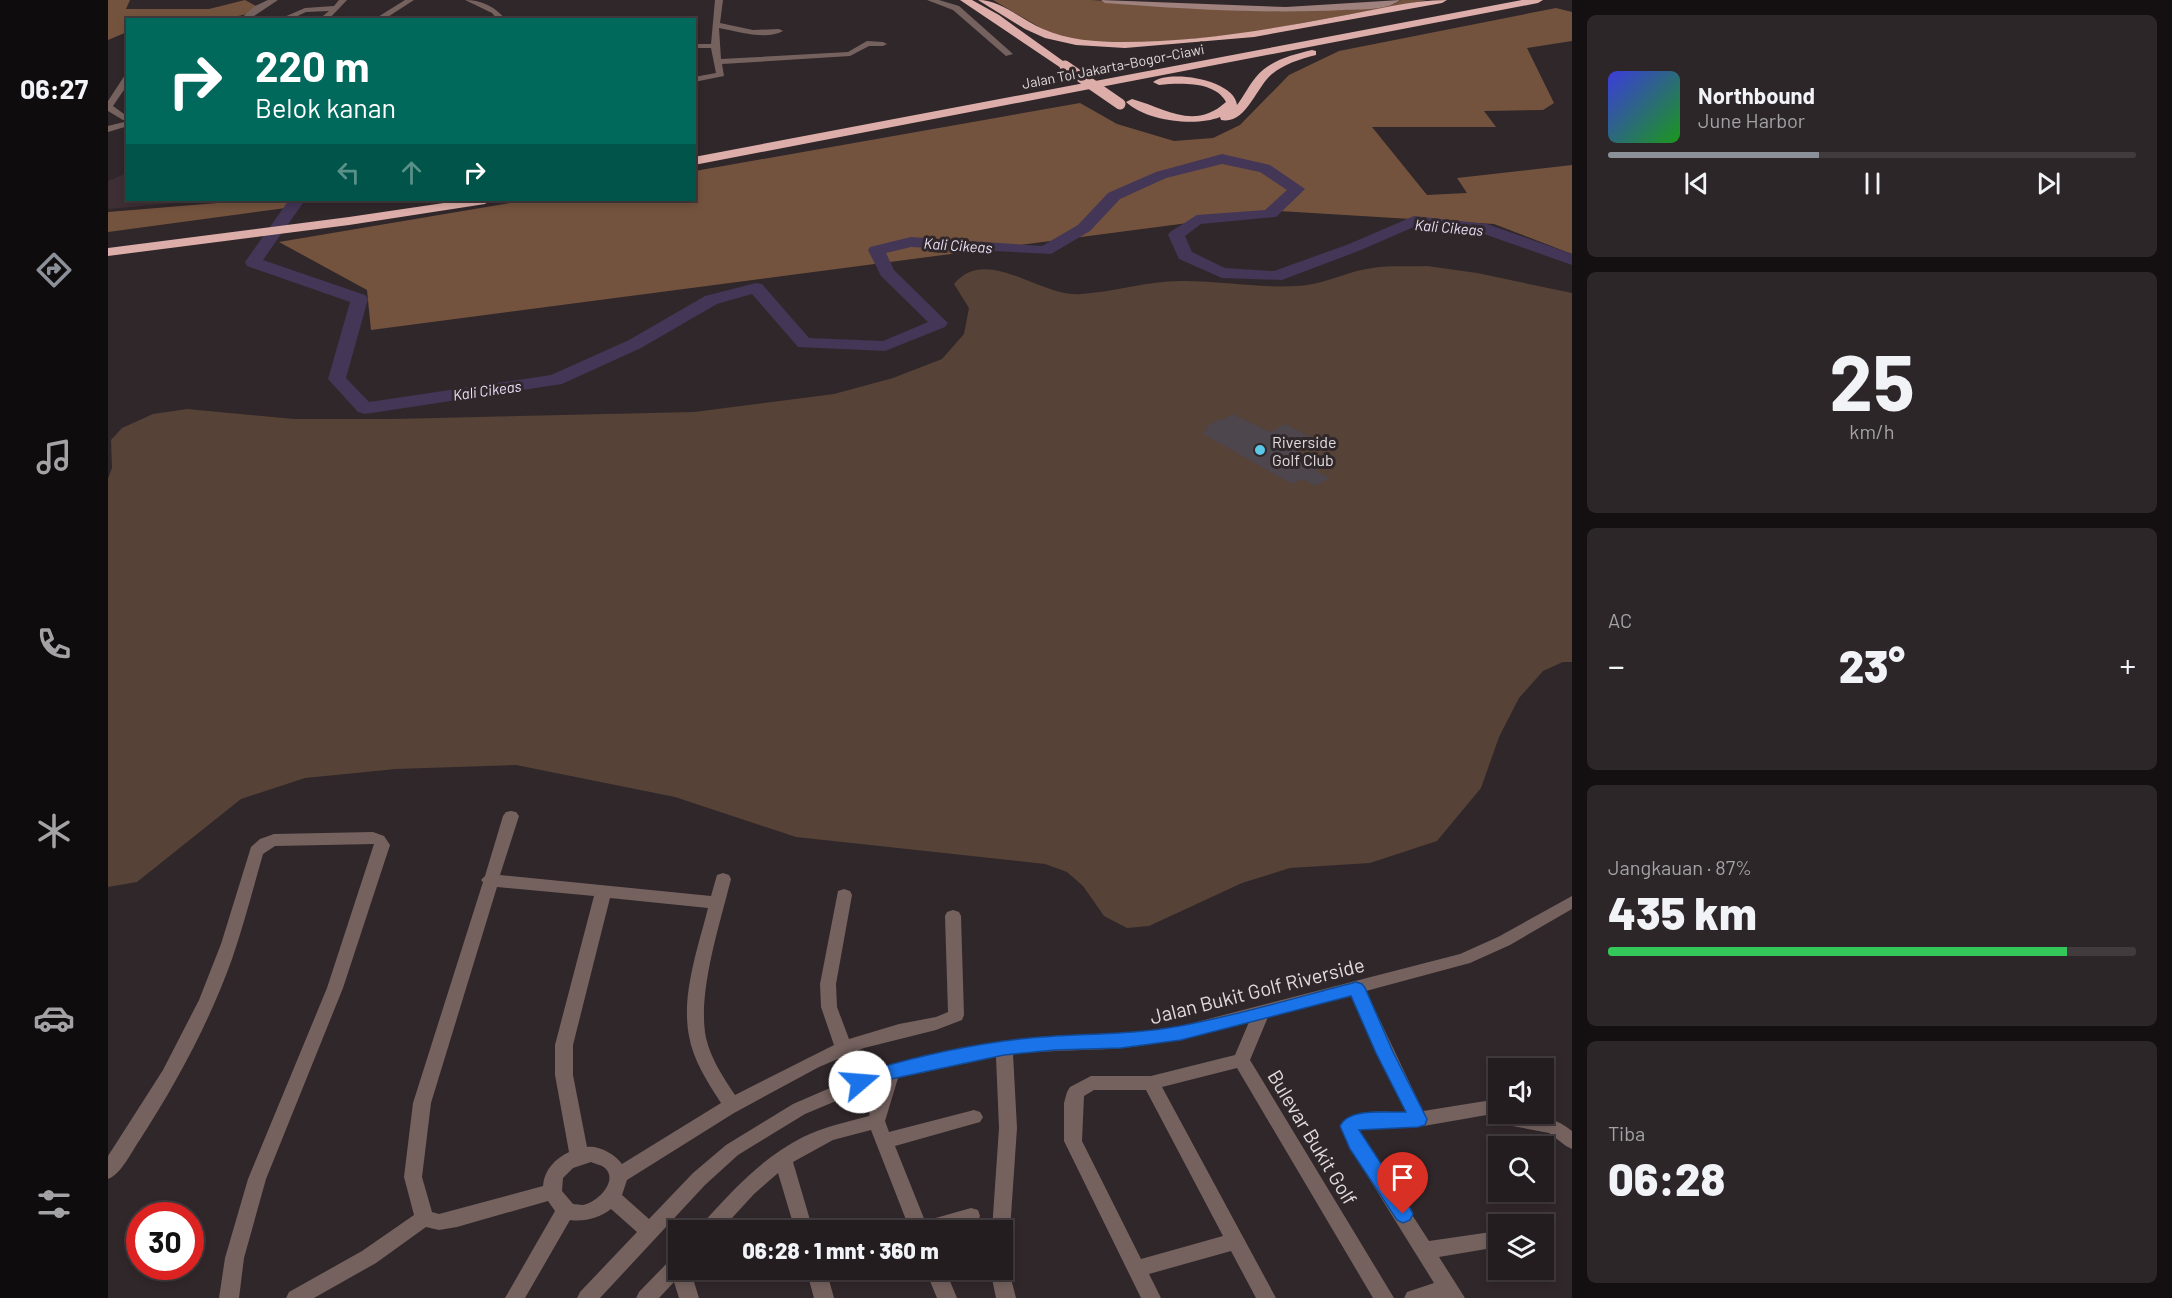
<!DOCTYPE html>
<html lang="id">
<head>
<meta charset="utf-8">
<style>
  body { margin:0; font-family:Barlow,sans-serif; background:#2c2629; color:#f1f3f6; height:100vh; display:flex; flex-direction:column; font-size:22px; white-space:nowrap }
  * { box-sizing:border-box; margin:0 }
  p { font-size:20px; color:#a3a2a5 }
  .icon { flex:none; width:33px; height:33px; fill:none; stroke:currentColor; stroke-width:2; stroke-linecap:round; stroke-linejoin:round }
  .map { position:relative; flex:1; overflow:hidden }
  .sheet { display:flex; flex-direction:column; gap:15px; padding:15px; background:#141012; width:600px }
  .sheet>* { flex:none }
  .banner { position:absolute; left:18px; top:18px; width:570px; height:183px; border-radius:0px; box-shadow:0 3px 9px #0003,0 0 0 2px #413b3e; background:#00695c; color:#fff; overflow:hidden }
  .buttons { position:absolute; left:1380px; top:1058px; display:grid; gap:12px }
  .buttons a { display:grid; place-items:center; width:66px; height:66px; border-radius:0px; background:#241d20; box-shadow:0 3px 9px #0003,0 0 0 2px #413b3e; font-size:30px }
  .speed { position:absolute; left:18px; top:1202px; display:flex; gap:12px; font-size:30px; font-weight:700; text-align:center }
  .speed>* { display:grid; place-content:center; width:78px; height:78px; border-radius:50%; background:#241d20; box-shadow:0 3px 9px #0003,0 0 0 2px #413b3e; line-height:1 }
  .speed .limit { border:9px solid #d22; background:#fff; color:#111 }
  .pin { position:absolute; display:grid; place-items:center; width:51px; height:51px; color:#fff; margin:-62px -26px; border-radius:50% 50% 50% 0; rotate:-45deg; box-shadow:0 0 6px #0007 }
  .pin .icon { rotate:45deg }
  .me { position:absolute; width:66px; margin:-33px; rotate:72deg; stroke-linejoin:round; filter:drop-shadow(0 0 4px #0008) }
  .turn { display:flex; align-items:center; gap:21px; height:126px; padding:0 30px; font-size:27px }
  .turn .icon { width:78px; height:78px; stroke-width:2.5 }
  .turn b { display:block; font-size:42px; line-height:51px }
  .lanes { display:flex; align-items:center; height:57px; padding:0 30px; background:#0003; justify-content:center; gap:30px; direction:ltr }
  .lanes .off { opacity:.35 }
  .big { font-size:45px; font-weight:800; line-height:1.1 }
  .sheet .tile { flex:1; display:flex; flex-direction:column; justify-content:center; gap:9px; min-width:0; padding:0 21px; border-radius:9px; background:#2c2629 }
  .sheet .dial { align-items:center; gap:0 }
  .dial b { font-size:78px; line-height:1 }
  .song { display:flex; align-items:center; gap:18px }
  .cover { width:72px; height:72px; border-radius:9px; background:linear-gradient(135deg,hsl(240 70% 55%),hsl(120 70% 35%)) }
  .played { height:6px; border-radius:3px; background:linear-gradient(90deg,#8c9099 40%,#413b3e 40%) }
  .keys { display:flex; justify-content:space-around; direction:ltr }
  .heat { display:flex; justify-content:space-between; align-items:center; font-size:33px; direction:ltr }
  .charge { height:9px; border-radius:4px; background:linear-gradient(90deg,#34c759 87%,#413b3e 0) }
  .trip { position:absolute; left:560px; top:1220px; width:345px; height:60px; border-radius:0px; background:#241d20; box-shadow:0 3px 9px #0003,0 0 0 2px #413b3e; font-weight:800; line-height:60px; text-align:center }
  main { display:flex; flex:1; min-height:0 }
  .dock { display:flex; flex-direction:column; width:108px; justify-content:space-around; align-items:center; background:#0e0c0d; color:#a3a2a5 }
  .dock .icon { width:42px; height:42px }
  .dock .current { color:#8c9099 }
  .dock b { font-size:27px; color:#f1f3f6 }
  .map>svg:first-child { display:block }
  .built { fill:#3e2f34 }
  .green { fill:#564236 }
  .forest { fill:#74533e }
  .lines { fill:none; stroke-linecap:round; stroke-linejoin:round }
  .river { fill:#433656; fill-rule:evenodd }
  .building { fill:#4d464c }
  .street { fill:#75625f; fill-rule:evenodd }
  .secondary { fill:#9f817d; fill-rule:evenodd }
  .highway { fill:#ddaea9; fill-rule:evenodd }
  .highway-bridge { stroke:#ddaea9; stroke-width:11 }
  .route { fill:#1a73e8; stroke:#114b97; stroke-width:1.5 }
  .poi-dot { fill:#5ac8e6; stroke:#30272a; stroke-width:2 }
  .labels { text-anchor:middle; dominant-baseline:central; stroke-width:6; stroke-linejoin:round; paint-order:stroke }
  .far-street-label { font-size:14px; fill:#e0dbdc; stroke:#30272a }
  .far-water-label { font-size:15px; font-style:italic; fill:#e8dff8; stroke:#30272a }
  .poi-label { font-size:16px; fill:#e0dbdc; stroke:#30272a; text-anchor:start }
  .near-street-label { font-size:20px; fill:#e0dbdc; stroke:#30272a }
</style>
</head>
<body>
<main>
<nav class="dock">
<b>06:27</b>
<svg class="icon current" aria-label="directions" viewBox="0 0 24 24"><path d="M12 3l9 9-9 9-9-9zM9 14v-3h6M13 9l2 2-2 2"/></svg>
<svg class="icon" aria-label="music" viewBox="0 0 24 24"><path d="M9 18V5l10-2v13"/><circle cx="6" cy="18" r="3"/><circle cx="16" cy="16" r="3"/></svg>
<svg class="icon" aria-label="phone" viewBox="0 0 24 24"><path d="M5 4h4l2 5-3 2q2 4 5 5l2-3 5 2v4C11 20 4 13 5 4z"/></svg>
<svg class="icon" aria-label="climate" viewBox="0 0 24 24"><path d="M12 3v18M4 7l16 10M4 17L20 7"/></svg>
<svg class="icon" aria-label="car" viewBox="0 0 24 24"><path d="M5 17H2v-5l4-1 3-4h7l3 4 3 1v5h-3M9 17h6M6 11h13"/><circle cx="7" cy="17" r="2"/><circle cx="17" cy="17" r="2"/></svg>
<svg class="icon" aria-label="filters" viewBox="0 0 24 24"><path d="M4 7h16M4 17h16"/><circle cx="9" cy="7" r="2"/><circle cx="15" cy="17" r="2"/></svg>
</nav>
<div class="map">
<svg width="1464" height="1298" viewBox="0 0 1464 1298">
  <rect width="100%" height="100%" fill="#30272a"/>
  <path class="built" d="M19 173 20 200H101L0 209V181Z"/>
  <path class="green" d="M1319 266 1369 273 1464 293V662H1455L1435 671 1411 698 1391 737 1373 788 1329 841 1262 863 1182 868 1134 883 1041 926 1019 928 996 916 975 886 959 872 937 864 688 837 567 797 408 765 288 769 197 778 133 799 29 882 0 887V479L4 468 3 440 14 428 45 414 79 409 186 419H285L586 412 726 394 785 378 834 359 856 334 861 308 846 284C879 244 932 298 973 294 1005 292 1041 281 1072 281 1111 280 1161 290 1199 285 1222 282 1243 270 1265 268 1283 265 1301 267 1319 266Z"/>
  <path class="forest" d="M0 0H22L18 9H101L137 0 155 10 118 19 20 20 19 32 0 40Z
    M885 0H983L1147 11 1259 7 1286 4 1293 0H1320L1130 35 1024 44 981 43 943 34Z
    M1448 8 1464 12V41L1419 48 1446 103 1435 110 1376 111 1388 127H1264L1319 195 1359 193 1349 178 1464 165V254L1386 224 1171 211 263 330 259 290 171 242 420 200H586L587 171 972 103 1009 124 1066 141 1105 138 1132 125 1181 75 1231 51Z
    M146 200H183L178 208 0 232V212Z"/>
  <g class="lines">
    <path class="river" d="M1114 154 1162 165 1197 189 1168 217 1093 224 1077 236 1084 252 1117 268 1166 271 1241 244 1306 216 1379 224 1464 254V265L1376 234 1308 226 1253 250 1174 280 1114 278 1071 259 1060 235 1062 232 1089 215 1157 210 1179 190 1152 172 1114 164 1058 178 1012 199 982 231 943 254 803 247 778 253 786 270 840 323 837 327 777 351 690 347 644 294 609 304 533 348 454 384 257 414 250 412 220 379 242 302 139 266 137 262 181 200H197L155 260 257 295 260 299 238 378 261 402 443 375 521 340 597 296 648 283 654 284 701 338 775 341 820 322 773 276 760 250 762 247 803 237 934 246 970 225 1000 193 1048 172Z"/>
  </g>
  <path class="building" d="M1124 414 1162 432 1177 424 1202 437 1183 448 1217 465 1208 471 1222 478 1207 486 1194 479 1184 484 1093 433 1100 429 1097 427 1112 419 1115 420Z"/>
  <g class="lines">
    <path class="street" d="M160 0H170L140 20H131L147 6Z
      M231 0H239L220 20H210L221 11 198 12 181 20H169L197 8 226 6Z
      M297 0H306L275 20H265Z
      M357 0C374 0 388 7 398 20H390L384 13Z
      M607 0H615L612 23 645 30 671 29 675 31C658 41 629 31 611 28L613 59 740 52 759 41 775 42 779 44 775 46H761L742 56 614 64 616 76 586 82V77L608 73 603 48H586V44H603Z
      M819 0H831L851 6 905 54 898 56 845 10Z
      M17 75H20V84L5 106 16 114 20 113V119L15 120 0 111V101Z
      M20 121V126L0 132V126Z
      M403 811 408 812 411 816 392 875 603 896 609 875 615 873 621 875 623 879C612 924 589 993 598 1038 603 1059 615 1077 627 1095L726 1045 713 1007 712 984 730 891 736 889 742 891 744 895 728 984 729 1007 741 1039 791 1024 828 1017 840 1012 837 916 839 912 845 910 851 912 853 916 856 1015 854 1020 828 1030 756 1048 711 1067 626 1113 519 1180 514 1195 541 1219 585 1173 618 1145 685 1104 752 1075 783 1065 896 1041 947 1036 1013 1034 1073 1026 1352 954 1390 937 1464 896V909L1402 945 1362 963 1258 991 1315 1111 1390 1099V1113C1417 1113 1443 1114 1464 1131V1149L1458 1146 1441 1133 1399 1125 1390 1113 1310 1127 1251 1129 1255 1139 1321 1241 1390 1231V1247L1331 1257 1357 1298H1296L1299 1292 1326 1283 1242 1148 1232 1126C1242 1107 1279 1113 1298 1112L1243 995 1160 1017 1142 1060 1286 1298H1265L1129 1068 1054 1087 1168 1298H1148L1123 1251 1041 1274 1053 1298H1033L956 1141V1103L959 1092 962 1087 983 1076H1043L1127 1055 1141 1022C1099 1033 1058 1043 1015 1048 978 1051 941 1050 905 1054L909 1128 902 1230 900 1236 894 1238V1230H884L891 1128 888 1057 790 1078 777 1121 781 1132 866 1110 872 1112 875 1117 872 1122 787 1146 817 1221 863 1208 870 1210 872 1216 870 1222C847 1230 826 1230 802 1230L763 1130 725 1140 685 1162 705 1230H687L670 1173 646 1194 613 1230H592L594 1224C624 1191 655 1157 695 1137 716 1127 738 1122 761 1116L771 1083 697 1114 630 1155 597 1185 492 1298H469L472 1292 529 1232 503 1209C491 1218 477 1222 462 1220L417 1298H397L447 1211 440 1201 349 1227 331 1230 318 1227 268 1263 206 1298H178L181 1292 254 1251 306 1215 296 1177 305 1103 375 882 373 880 377 876 395 816 398 812ZM389 887 486 896 447 1045V1075L461 1152C447 1159 436 1170 435 1186L331 1214 324 1212 314 1177 323 1103ZM502 898 600 908C590 948 573 995 581 1036 585 1060 600 1083 613 1103L514 1164C507 1154 490 1145 479 1147L465 1075V1045ZM986 1090H1038L1115 1236 1033 1259 974 1141 976 1096ZM483 1162C487 1164 494 1165 497 1168 511 1181 489 1203 475 1205 474 1205 466 1204 465 1204L454 1191 455 1178 465 1168Z
      M265 832 276 836 282 845 235 988 158 1179 136 1258 131 1298H111L117 1258 140 1179 219 988 266 844 167 846 155 854C145 889 136 924 124 959 101 1023 68 1084 31 1141 23 1153 13 1174 0 1179V1156L55 1070 91 1000 113 944 143 847 152 839 166 834Z
      M570 1256V1269H582L591 1298H571L566 1282 551 1298H528L531 1292 563 1259Z
      M894 1261 899 1263 908 1298H888L882 1269H894Z
      M698 1269H718L726 1298H706Z
      M817 1269H837L849 1298H829Z"/>
    <path class="secondary" d="M993 0 1178 7 1292 0C1278 11 1252 9 1235 10 1155 14 1076 9 997 3Z"/>
    <path class="highway" d="M852 0H864L891 15 962 66 957 69 953 68Z
      M870 0C894 0 913 20 935 29 960 40 988 42 1015 42 1086 42 1158 30 1227 17 1264 11 1301 0 1339 0L1334 3 1146 37 1017 48 968 45 937 38 917 29Z
      M1414 0H1435L1430 3 586 165V157Z
      M1204 50 1208 51V55C1192 59 1176 64 1164 74 1148 87 1138 125 1113 120L1112 117C1088 127 1038 121 1018 102L1024 99C1057 108 1086 131 1118 102 1107 81 1072 83 1051 85L1045 82C1062 69 1127 80 1129 105 1136 96 1141 85 1148 77 1162 60 1184 55 1204 50Z
      M356 200H383L377 204 241 225 0 256V248L241 217Z"/>
    <path class="highway-bridge" d="M957 66 1012 104"/>
  </g>
  <path class="route" d="M1248 982 1254 984 1257 988 1285 1052 1319 1119 1317 1125 1310 1127 1251 1130 1302 1208 1305 1214 1302 1220 1295 1223 1289 1220 1242 1149 1232 1126C1241 1107 1279 1113 1298 1112L1268 1053 1243 996 1073 1040 1013 1048 947 1050 896 1055 783 1079 752 1089 746 1087 743 1082 746 1076C793 1060 846 1048 896 1041 954 1032 1014 1037 1072 1026 1131 1015 1190 997 1248 982Z"/>
  <circle class="poi-dot" cx="1152" cy="450" r="6"/>
  <g class="labels">
    <g class="far-street-label">
      <text transform="translate(1005 66) rotate(-11)">Jalan Tol Jakarta–Bogor–Ciawi</text>
    </g>
    <g class="far-water-label">
      <text transform="translate(1341 227) rotate(5)">Kali Cikeas</text>
      <text transform="translate(850 245) rotate(4)">Kali Cikeas</text>
      <text transform="translate(379 390) rotate(-8)">Kali Cikeas</text>
    </g>
    <g class="poi-label">
      <text x="1164" y="441">Riverside<tspan x="1164" dy="18">Golf Club</tspan></text>
    </g>
    <g class="near-street-label">
      <text transform="translate(1149 990) rotate(-14)">Jalan Bukit Golf Riverside</text>
      <text transform="translate(1205 1137) rotate(59)">Bulevar Bukit Golf</text>
    </g>
  </g>
</svg>
<div class="buttons">
<a><svg class="icon" aria-label="sound" viewBox="0 0 24 24"><path d="M4 9h4l5-4v14l-5-4H4zM17 9q2 3 0 6"/></svg></a>
<a><svg class="icon" aria-label="search" viewBox="0 0 24 24"><circle cx="10" cy="10" r="6"/><path d="M15 15l6 6"/></svg></a>
<a><svg class="icon" aria-label="layers" viewBox="0 0 24 24"><path d="M12 4l9 5-9 5-9-5zM3 14l9 5 9-5"/></svg></a>
</div>
<div class="speed"><div class="limit">30</div></div>
<div class="pin" style="left:1295px;top:1214px;background:#d93025"><svg class="icon" aria-label="arrive" viewBox="0 0 24 24"><path d="M6 21V4h12l-3 4 3 4H6"/></svg></div>
<svg class="me" style="left:752px;top:1082px" viewBox="-20 -20 40 40"><circle r="19" fill="#fff"/><path d="M0-13L10 11 0 6-10 11z" fill="#1a73e8"/></svg>
<div class="trip">06:28 · 1 mnt · 360 m</div>
<div class="banner">
<div class="turn"><svg class="icon" aria-label="right" viewBox="0 0 24 24"><path d="M7 20v-9h11M14 6l5 5-5 5"/></svg><div><b>220 m</b>Belok kanan</div></div>
<div class="lanes"><svg class="icon off" aria-label="left" viewBox="0 0 24 24"><path d="M17 20v-9H6M10 6l-5 5 5 5"/></svg><svg class="icon off" aria-label="ahead" viewBox="0 0 24 24"><path d="M12 20V5M6 11l6-6 6 6"/></svg><svg class="icon" aria-label="right" viewBox="0 0 24 24"><path d="M7 20v-9h11M14 6l5 5-5 5"/></svg></div>
</div>
</div>
<section class="sheet">
<div class="tile">
<div class="song"><i class="cover"></i><div><b>Northbound</b><p>June Harbor</p></div></div>
<div class="played"></div>
<div class="keys"><svg class="icon" aria-label="previous" viewBox="0 0 24 24"><path d="M18 5L8 12l10 7zM5 5v14"/></svg><svg class="icon" aria-label="pause" viewBox="0 0 24 24"><path d="M8 5v14M16 5v14"/></svg><svg class="icon" aria-label="next" viewBox="0 0 24 24"><path d="M6 5l10 7-10 7zM19 5v14"/></svg></div>
</div>
<div class="tile dial"><b>25</b><p>km/h</p></div>
<div class="tile"><p>AC</p>
<div class="heat"><a>−</a><b class="big">23°</b><a>+</a></div>
</div>
<div class="tile"><p>Jangkauan · 87%</p><b class="big">435 km</b><div class="charge"></div></div>
<div class="tile"><p>Tiba</p><b class="big">06:28</b></div>
</section>
</main>
</body>
</html>
